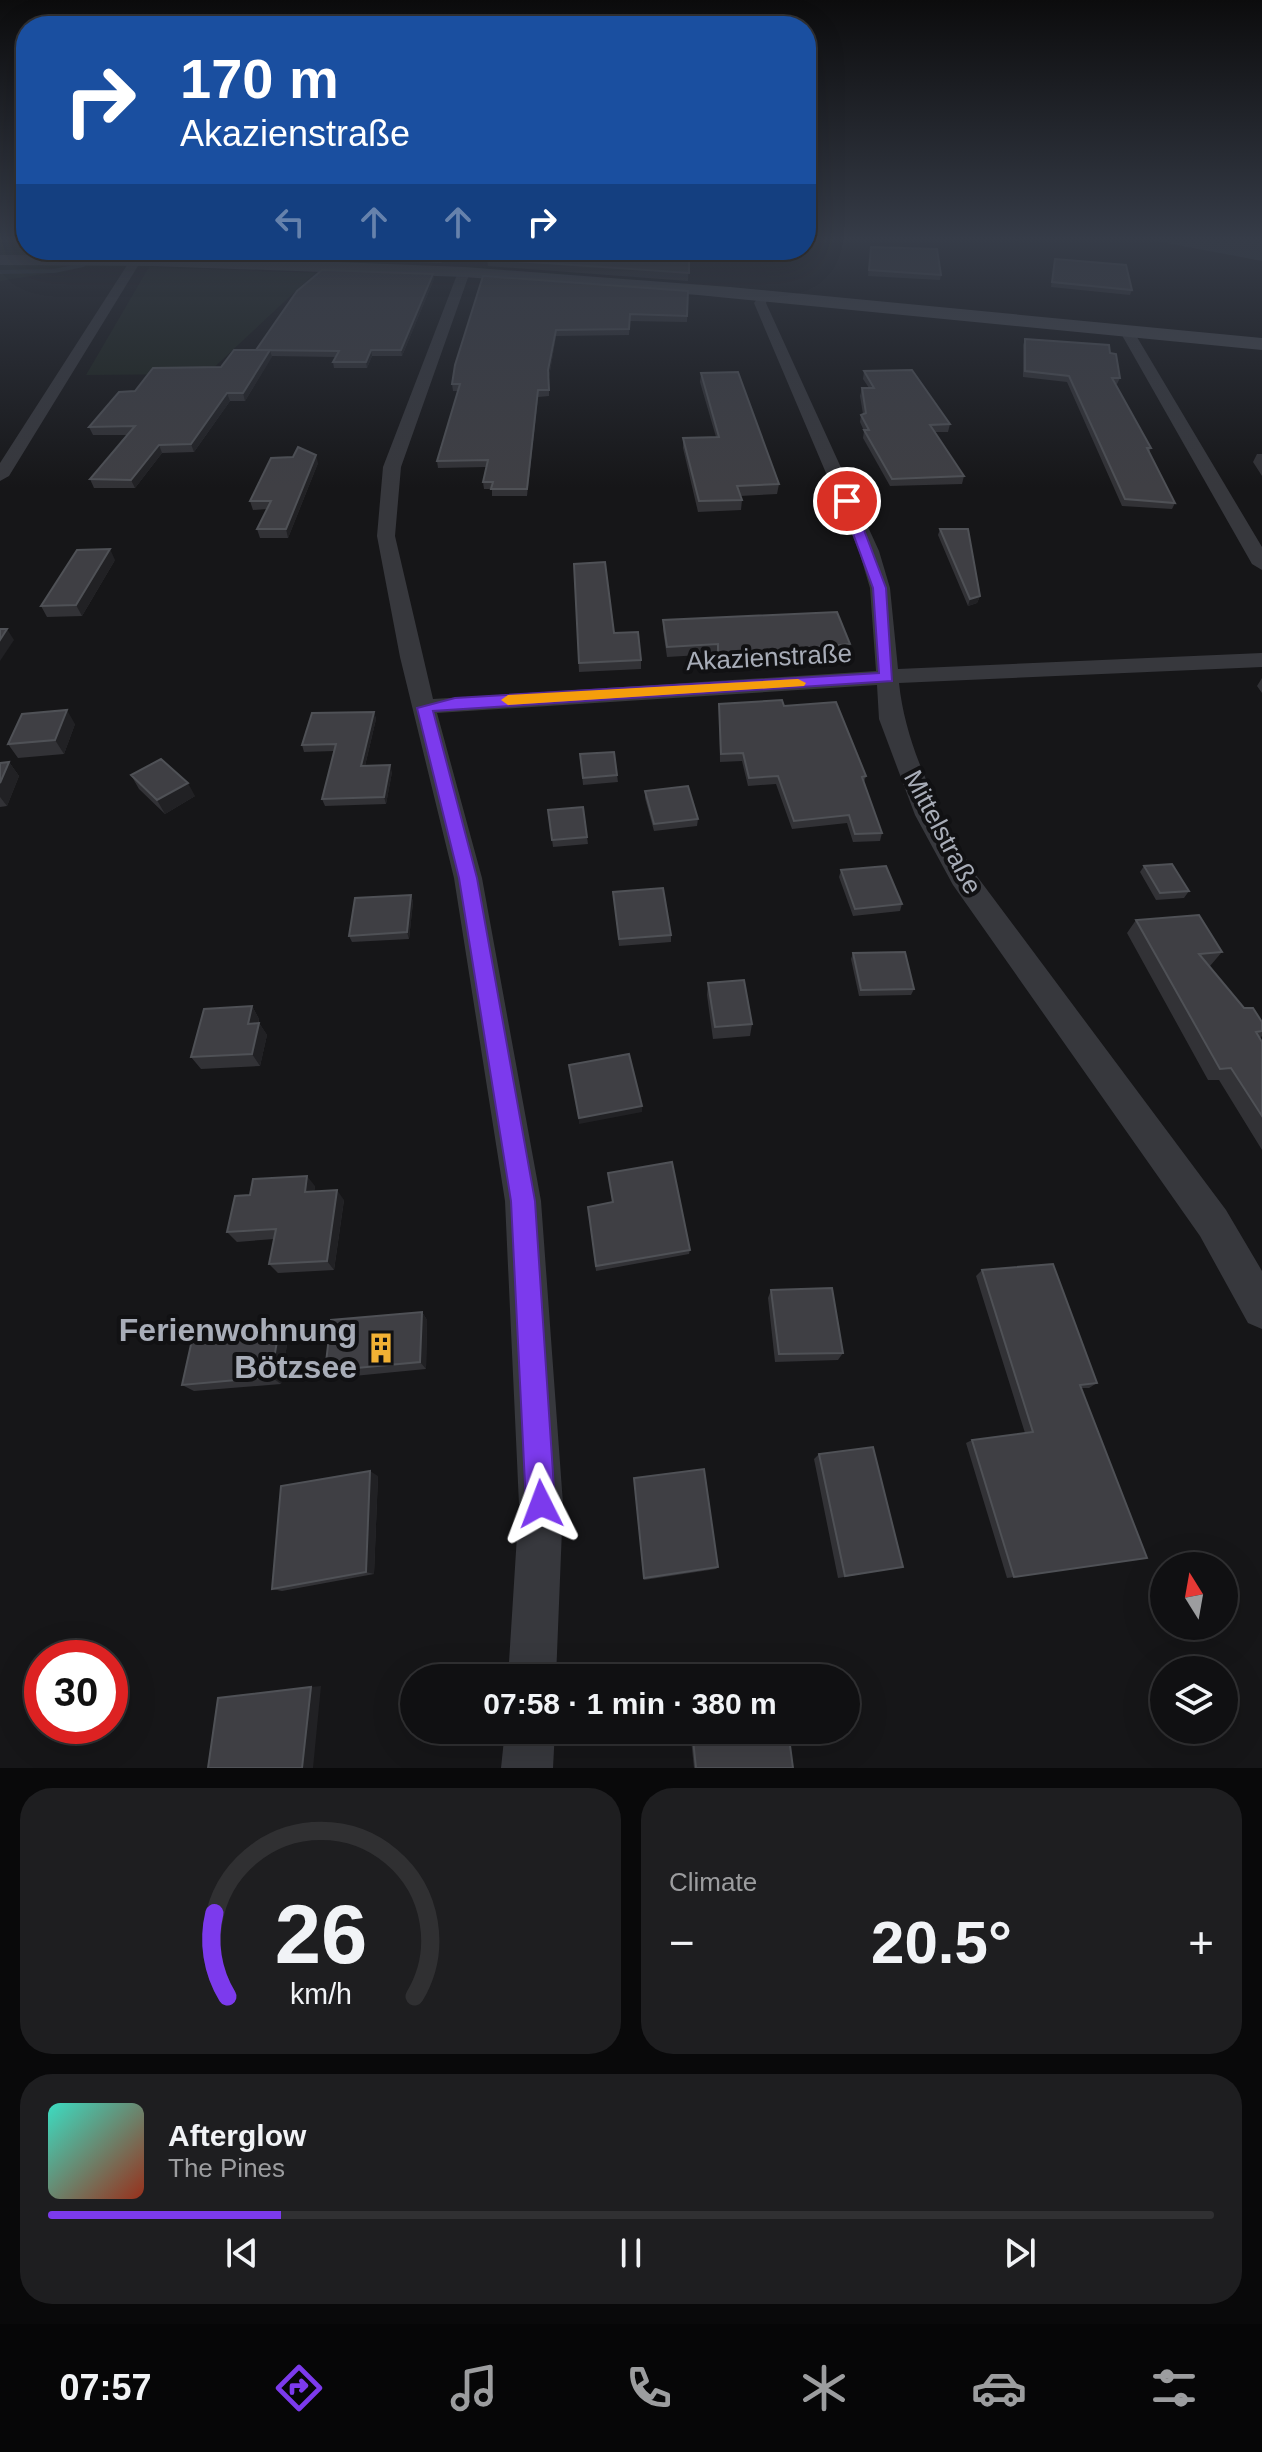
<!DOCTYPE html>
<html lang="en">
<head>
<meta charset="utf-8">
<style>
  body { margin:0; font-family:Helvetica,sans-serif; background:#1e1e20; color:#f1f3f6; height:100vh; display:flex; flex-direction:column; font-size:30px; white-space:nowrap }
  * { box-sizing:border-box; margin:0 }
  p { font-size:26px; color:#9c9d9f }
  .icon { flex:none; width:44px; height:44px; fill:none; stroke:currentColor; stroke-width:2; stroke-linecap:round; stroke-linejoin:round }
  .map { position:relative; height:1768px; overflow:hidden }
  .sheet { display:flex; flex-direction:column; gap:20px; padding:20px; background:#09090a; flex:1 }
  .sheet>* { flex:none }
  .hud { position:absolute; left:16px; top:16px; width:800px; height:244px; border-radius:32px; box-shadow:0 8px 32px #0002,0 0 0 2px #303032; background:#1a4fa0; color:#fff; overflow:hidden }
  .needle { width:52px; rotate:349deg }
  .fabs { position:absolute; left:1150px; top:1552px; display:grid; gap:16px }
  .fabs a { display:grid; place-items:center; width:88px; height:88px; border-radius:50%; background:#101012; box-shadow:0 8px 32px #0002,0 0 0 2px #303032; font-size:40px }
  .speed { position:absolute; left:24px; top:1640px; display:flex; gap:16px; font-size:40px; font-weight:700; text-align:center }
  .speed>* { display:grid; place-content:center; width:104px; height:104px; border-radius:50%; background:#101012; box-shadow:0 8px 32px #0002,0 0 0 2px #303032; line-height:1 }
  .speed .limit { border:12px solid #d22; background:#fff; color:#111 }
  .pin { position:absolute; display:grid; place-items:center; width:68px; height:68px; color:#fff; margin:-34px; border:4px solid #fff; border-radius:50%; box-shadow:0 2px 8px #0007 }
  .me { position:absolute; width:88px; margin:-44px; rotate:357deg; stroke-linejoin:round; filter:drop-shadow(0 0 6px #0008) }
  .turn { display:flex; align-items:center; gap:28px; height:168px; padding:0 32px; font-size:36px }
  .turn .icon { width:104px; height:104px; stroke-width:2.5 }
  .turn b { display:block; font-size:56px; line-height:68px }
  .lanes { display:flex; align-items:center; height:76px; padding:0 32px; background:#0003; justify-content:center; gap:40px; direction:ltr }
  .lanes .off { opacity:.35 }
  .big { font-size:60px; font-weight:800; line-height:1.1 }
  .sheet .tile { flex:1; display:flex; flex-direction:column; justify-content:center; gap:12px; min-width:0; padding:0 28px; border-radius:32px; background:#1e1e20 }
  .sheet .dial { align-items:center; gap:0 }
  .dial svg { height:208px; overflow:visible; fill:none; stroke:#303032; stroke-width:7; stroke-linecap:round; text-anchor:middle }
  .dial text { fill:#f1f3f6; stroke:none }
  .song { display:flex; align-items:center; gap:24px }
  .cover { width:96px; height:96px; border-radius:12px; background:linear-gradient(135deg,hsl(170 70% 55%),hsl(10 70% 35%)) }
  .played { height:8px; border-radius:4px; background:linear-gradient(90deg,#7c3aed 20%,#303032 20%) }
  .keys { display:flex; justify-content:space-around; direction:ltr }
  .heat { display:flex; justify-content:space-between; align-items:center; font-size:44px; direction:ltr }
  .sheet .tiles { flex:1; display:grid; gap:20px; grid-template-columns:1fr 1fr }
  .tile:last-child { grid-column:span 2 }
  .trip { position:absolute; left:400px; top:1664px; width:460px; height:80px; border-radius:40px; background:#101012; box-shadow:0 8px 32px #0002,0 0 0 2px #303032; font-weight:800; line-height:80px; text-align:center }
  .tab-bar { display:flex; height:128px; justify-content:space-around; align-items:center; background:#060607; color:#9c9d9f }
  .tab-bar .icon { width:56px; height:56px }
  .tab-bar .selected { color:#7c3aed }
  .tab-bar b { font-size:36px; color:#f1f3f6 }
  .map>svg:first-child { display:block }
  .green { fill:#1c231d }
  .water { fill:#2c353c }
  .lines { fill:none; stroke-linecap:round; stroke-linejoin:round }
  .stream { stroke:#2c353c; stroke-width:4 }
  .minor { fill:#37383d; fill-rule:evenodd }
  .secondary { fill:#45474d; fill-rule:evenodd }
  .wall { fill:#323236 }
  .shaded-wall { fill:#212124 }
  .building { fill:#3f3f44; stroke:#4f5156; stroke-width:2 }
  .route { fill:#7c3aed; stroke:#51269a; stroke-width:2 }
  .slow { fill:#f59e0b }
  .labels { text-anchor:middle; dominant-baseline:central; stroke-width:8; stroke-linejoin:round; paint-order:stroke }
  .street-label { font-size:26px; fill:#a8adb8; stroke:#111113 }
  .near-poi-label { font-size:32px; font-weight:bold; fill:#a8adb8; stroke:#111113; text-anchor:end }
</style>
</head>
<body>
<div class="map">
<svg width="1262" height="1768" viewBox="0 0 1262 1768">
  <rect width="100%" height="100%" fill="#161618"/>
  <path class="green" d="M0 240H26V250H141L121 252 74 269 0 281Z
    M149 267 315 273 207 374 86 375Z"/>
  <path class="water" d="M1151 240H1262V261Z"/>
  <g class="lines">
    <path class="stream" d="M101 255 131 250
      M0 272 54 271 83 265"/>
    <path class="minor" d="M131 259 141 261 9 476 0 481V463Z
      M464 268 470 272 401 467 395 536 433 699 876 671 870 588 859 551 754 303 763 291 769 295 766 303 879 551 890 588 898 669 1262 653V667L899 683C906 750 940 812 973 871L1226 1210 1262 1271V1329L1248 1323 1200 1236 953 885 915 815 879 719 877 685 437 713 482 878 541 1201 563 1504 556 1678H508L519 1504 505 1201 454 878 400 657 377 536 383 467 458 272Z
      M1121 327H1131L1262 547V570L1252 564 1119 330Z
      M505 1730H555L553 1768H501Z"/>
    <path class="secondary" d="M0 255 182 256 464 267 730 287 1262 338V350L698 295 464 277 152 266 0 265Z"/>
  </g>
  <path class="wall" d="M871 247 941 275 940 280 868 276Z
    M345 250H454L441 263 341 259 340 254Z
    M689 255 688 281 488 266 487 259Z
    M1055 259 1132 290 1130 295 1051 287Z
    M433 274 434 279 402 356H372L367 368H334L333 362 336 357 272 356 245 401H230L194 452 162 453 135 488H94L90 479 128 435H93L89 427 135 391 221 367 256 350Z
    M483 276 688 291 687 322 630 321 629 335 556 336 549 377V396L538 397 527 496H492V489H484L483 482 486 467 438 468 437 461 458 391H453L452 384Z
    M1025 339 1110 353 1120 378 1117 384H1115L1151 448 1149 452 1175 503 1172 509 1122 506 1067 382 1023 377V345Z
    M864 371 950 424 948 432H935L964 476 962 484 890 486 863 438 864 431 860 422 861 415 863 414 860 396 862 388H869L863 379Z
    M701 373 779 484 777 494 740 496 742 500 741 510 698 512 683 448V438L716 437 700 382Z
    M1257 454H1262V476L1253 462Z
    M318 463 288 538H260L257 529 267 509 253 510 250 501Z
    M940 529 980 596 977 603 968 606 938 535Z
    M115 560 82 616 47 617 41 606Z
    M574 564 614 633 641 660V669L579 672Z
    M663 620 850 644 848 654 717 666V654L667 657 663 630Z
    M1262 678V693L1257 686Z
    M719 704 784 706 866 776 864 782 882 833 880 841 853 842 847 823 792 829 776 784 748 786 742 761 720 762Z
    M374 712 376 719 365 766 392 772 386 804 325 806 322 799 334 751 304 752 302 745Z
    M75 724 64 754 18 758 8 744Z
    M580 754 617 775 618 782 583 785Z
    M9 762 19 776 7 806 0 807V763Z
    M131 775 195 796 165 814 139 789Z
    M645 791 698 819 697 826 654 831 645 798Z
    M548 810 587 837 588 844 553 847Z
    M1144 866 1189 891 1184 898 1156 900 1140 872Z
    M841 870 902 904 900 911 853 916 839 877Z
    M411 895 413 902 409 939 352 942 349 936Z
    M614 898 671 935V942L619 946Z
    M1136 920 1222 952 1210 966H1208L1244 1008 1262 1022V1036L1260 1038 1262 1042V1150L1219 1080H1208L1127 933Z
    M853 953 914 989 911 995 859 996 851 959Z
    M708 983 752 1024 750 1036 713 1039 707 995Z
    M252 1006 259 1019V1023L267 1035 260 1066 201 1069 191 1057Z
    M315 1186 314 1192 344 1200 334 1270 278 1273 269 1264 274 1239 237 1242 227 1232 250 1195Z
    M588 1207 690 1250 689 1254 596 1271Z
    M982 1270 1097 1383 1089 1388H1081L1147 1558 1007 1578 966 1443 972 1440 1025 1433 976 1276Z
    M771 1290 843 1353 838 1360 775 1362 768 1298Z
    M422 1312 427 1320 426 1369 333 1378 325 1371Z
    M289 1331 281 1384 194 1391 182 1385Z
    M819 1454 903 1567 838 1578 814 1459Z
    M378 1476 374 1574 282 1591 272 1589Z
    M634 1482 718 1567 716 1569 644 1580Z
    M774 1666 778 1667 780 1678H685Z
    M690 1730H788L793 1768H694Z"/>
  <path class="shaded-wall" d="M448 250H454L441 263 440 258Z
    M433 274 434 279 402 356 401 350Z
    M556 330V336L549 377 548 370Z
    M270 350 272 357 245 401 243 393Z
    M371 350 372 356 367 368 366 362Z
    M538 390V397L527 496V489Z
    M227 393 230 401 194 452 191 444Z
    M159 445 162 453 135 488 131 480Z
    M316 455 318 463 288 538 286 529Z
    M110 549 115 560 82 616 76 605Z
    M980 596 977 603 968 606 970 599Z
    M7 629 14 640 0 661V640Z
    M67 710 75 724 64 754 55 740Z
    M374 712 376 719 363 774 361 766Z
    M9 762 19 776 7 806 0 797V783Z
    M390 765 392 772 386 804 384 797Z
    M188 783 195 796 165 814 157 800Z
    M411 895 413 902 409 939 407 932Z
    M252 1006 259 1019 256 1036 248 1024Z
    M259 1023 267 1035 260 1066 252 1054Z
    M642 1106V1112L579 1124V1118Z
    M307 1176 315 1186 312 1202 305 1192Z
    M337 1190 344 1200 334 1270 327 1261Z
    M422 1312 427 1320 426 1369 420 1362Z
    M280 1323 289 1331 281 1384 271 1377Z
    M370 1471 378 1476 374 1574 366 1572Z
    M321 1686 313 1768H302L311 1687Z"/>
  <path class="building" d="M871 247 937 249 941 275 869 270Z
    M345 250H448L440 258 340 254Z
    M490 250H672L675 255H689V273L487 259Z
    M1055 259 1126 265 1132 290 1052 282Z
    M322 270 433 274 401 350H371L366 362H333L339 351 256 350 297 291Z
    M483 276 688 291 687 316 630 314 629 329 556 330 548 370 549 390H538L527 489H491L493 482H483L488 460 437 461 460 384H452L455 365Z
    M1025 339 1109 345 1110 353 1116 354 1120 378H1112L1151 448H1147L1175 503 1125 499 1069 376 1025 371Z
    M234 350H270L243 393H227L191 444 159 445 131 480 90 479 135 426 89 427 119 392 135 391 153 368 221 367Z
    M912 370 950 424 930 425 964 476 892 479 864 430H869L861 415 866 413 862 388H874L864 371Z
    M738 372 779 484 737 486 742 500 699 501 683 438 719 437 701 373Z
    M298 447 316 455 286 529H257L271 501H250L271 458 293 457Z
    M940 529H968L980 596 970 599Z
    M110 549 76 605 41 606 77 550Z
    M605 562 614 633 638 632 641 660 579 663 574 564Z
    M837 612 850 644 718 656V644L667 647 663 620Z
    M0 629H7L0 640Z
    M782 700 784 706 836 702 866 776 862 777 882 833 855 834 849 815 794 821 778 776 749 778 743 753 721 754 719 704Z
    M67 710 55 740 8 744 22 714Z
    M374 712 361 766 390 765 384 797 322 799 336 744 302 745 312 713Z
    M614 752 617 775 583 778 580 754Z
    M161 759 188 783 157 800 131 775Z
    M9 762 0 783V763Z
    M688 786 698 819 654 824 645 791Z
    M583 807 587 837 552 840 548 810Z
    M1172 864 1189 891 1160 893 1144 866Z
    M886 866 902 904 855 909 841 870Z
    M663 888 671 935 619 939 613 892Z
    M411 895 407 932 349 936 355 898Z
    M1199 915 1222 952 1199 954 1244 1008H1253L1262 1022V1031L1256 1032 1262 1042V1116L1231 1068 1220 1069 1136 920Z
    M905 952 914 989 861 990 853 953Z
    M744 980 752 1024 715 1027 708 983Z
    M252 1006 248 1024 259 1023 252 1054 191 1057 204 1009Z
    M629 1054 642 1106 579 1118 569 1065Z
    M672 1162 690 1250 596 1266 588 1207 613 1202 608 1173Z
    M307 1176 305 1192 337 1190 327 1261 269 1264 276 1229 227 1232 235 1196 250 1195 253 1179Z
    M1053 1264 1097 1383 1080 1385 1147 1558 1014 1577 972 1440 1033 1432 982 1270Z
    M832 1288 843 1353 779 1354 771 1290Z
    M422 1312 420 1362 325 1371 331 1320Z
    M280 1323 271 1377 182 1385 194 1331Z
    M873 1447 903 1567 845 1576 819 1454Z
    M704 1469 718 1567 644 1578 634 1478Z
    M370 1471 366 1572 272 1589 281 1486Z
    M778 1667 780 1678H697Z
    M311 1687 302 1768H208L218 1698Z
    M692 1730H788L793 1768H696Z"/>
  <linearGradient id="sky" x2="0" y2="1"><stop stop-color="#0c0c0d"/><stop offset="0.49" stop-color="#363c48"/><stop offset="1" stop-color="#363c48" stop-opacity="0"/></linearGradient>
  <rect width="1262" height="488" fill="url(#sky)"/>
  <path class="route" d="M847 498 853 501 886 588 892 681 433 711 477 878 535 1201 555 1504 551 1514 541 1518 530 1514 526 1504 511 1201 459 878 417 708 455 698 879 673 873 588 841 501Z"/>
  <path class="slow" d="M798 679 806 683 804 686 508 705 501 700 508 695Z"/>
  <defs>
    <g id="building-bare" transform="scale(2.4)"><path d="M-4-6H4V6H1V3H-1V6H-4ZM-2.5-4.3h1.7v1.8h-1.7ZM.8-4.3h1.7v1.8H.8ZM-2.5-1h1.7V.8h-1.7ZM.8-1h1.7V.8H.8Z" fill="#f2b134" stroke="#111113" stroke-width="2.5" paint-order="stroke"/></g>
  </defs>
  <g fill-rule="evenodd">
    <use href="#building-bare" x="381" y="1348"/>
  </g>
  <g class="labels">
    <g class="street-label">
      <text transform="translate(769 657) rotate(-3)">Akazienstraße</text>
      <text transform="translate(943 832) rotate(62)">Mittelstraße</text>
    </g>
    <g class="near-poi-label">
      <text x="357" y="1330">Ferienwohnung<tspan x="357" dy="37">Bötzsee</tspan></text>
    </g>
  </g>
</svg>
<div class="fabs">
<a><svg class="needle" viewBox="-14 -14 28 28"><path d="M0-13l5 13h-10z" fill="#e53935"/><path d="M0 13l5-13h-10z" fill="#9c9d9f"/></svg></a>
<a><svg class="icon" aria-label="layers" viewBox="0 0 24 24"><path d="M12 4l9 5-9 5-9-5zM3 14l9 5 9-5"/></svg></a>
</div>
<div class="speed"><div class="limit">30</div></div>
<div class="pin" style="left:847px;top:501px;background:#d93025"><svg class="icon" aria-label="arrive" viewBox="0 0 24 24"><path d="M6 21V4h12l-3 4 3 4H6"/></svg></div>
<svg class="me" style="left:541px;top:1504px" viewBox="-20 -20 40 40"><path d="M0-17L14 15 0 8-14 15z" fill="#7c3aed" stroke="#fff" stroke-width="4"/></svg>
<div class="trip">07:58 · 1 min · 380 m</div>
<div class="hud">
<div class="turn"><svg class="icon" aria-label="right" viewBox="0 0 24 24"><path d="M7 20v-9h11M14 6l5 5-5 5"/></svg><div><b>170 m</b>Akazienstraße</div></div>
<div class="lanes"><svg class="icon off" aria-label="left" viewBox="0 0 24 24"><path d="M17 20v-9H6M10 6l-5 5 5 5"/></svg><svg class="icon off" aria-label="ahead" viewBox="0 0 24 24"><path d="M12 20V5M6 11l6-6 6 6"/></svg><svg class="icon off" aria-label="ahead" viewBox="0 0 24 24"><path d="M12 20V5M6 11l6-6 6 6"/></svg><svg class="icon" aria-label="right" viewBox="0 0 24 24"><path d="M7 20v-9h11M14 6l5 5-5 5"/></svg></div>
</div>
</div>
<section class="sheet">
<div class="tiles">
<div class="tile dial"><svg viewBox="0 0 100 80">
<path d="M14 69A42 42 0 1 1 86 69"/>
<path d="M14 69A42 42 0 0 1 9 37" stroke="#7c3aed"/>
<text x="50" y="56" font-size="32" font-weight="700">26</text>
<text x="50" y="72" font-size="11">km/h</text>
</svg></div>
<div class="tile"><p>Climate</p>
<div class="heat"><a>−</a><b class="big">20.5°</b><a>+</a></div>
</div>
<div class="tile">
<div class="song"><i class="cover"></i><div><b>Afterglow</b><p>The Pines</p></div></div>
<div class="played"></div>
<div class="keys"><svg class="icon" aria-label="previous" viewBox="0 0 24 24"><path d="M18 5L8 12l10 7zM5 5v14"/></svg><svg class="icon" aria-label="pause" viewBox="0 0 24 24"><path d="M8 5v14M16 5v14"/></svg><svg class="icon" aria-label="next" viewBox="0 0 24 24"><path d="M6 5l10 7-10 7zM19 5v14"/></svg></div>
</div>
</div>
</section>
<nav class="tab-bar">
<b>07:57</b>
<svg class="icon selected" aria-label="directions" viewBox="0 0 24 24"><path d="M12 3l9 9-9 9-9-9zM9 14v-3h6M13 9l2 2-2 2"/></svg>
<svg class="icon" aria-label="music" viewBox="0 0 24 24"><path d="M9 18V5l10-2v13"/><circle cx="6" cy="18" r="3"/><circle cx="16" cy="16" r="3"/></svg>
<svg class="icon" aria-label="phone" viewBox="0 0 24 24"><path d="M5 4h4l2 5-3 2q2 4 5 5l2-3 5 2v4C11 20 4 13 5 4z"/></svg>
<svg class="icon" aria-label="climate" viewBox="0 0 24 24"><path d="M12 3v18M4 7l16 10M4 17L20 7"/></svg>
<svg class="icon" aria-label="car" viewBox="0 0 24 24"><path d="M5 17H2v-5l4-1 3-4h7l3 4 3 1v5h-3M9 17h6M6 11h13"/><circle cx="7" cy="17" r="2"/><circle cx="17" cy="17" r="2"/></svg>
<svg class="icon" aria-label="filters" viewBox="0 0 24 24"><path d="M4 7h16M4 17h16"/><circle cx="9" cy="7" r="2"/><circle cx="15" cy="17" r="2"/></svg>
</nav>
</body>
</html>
